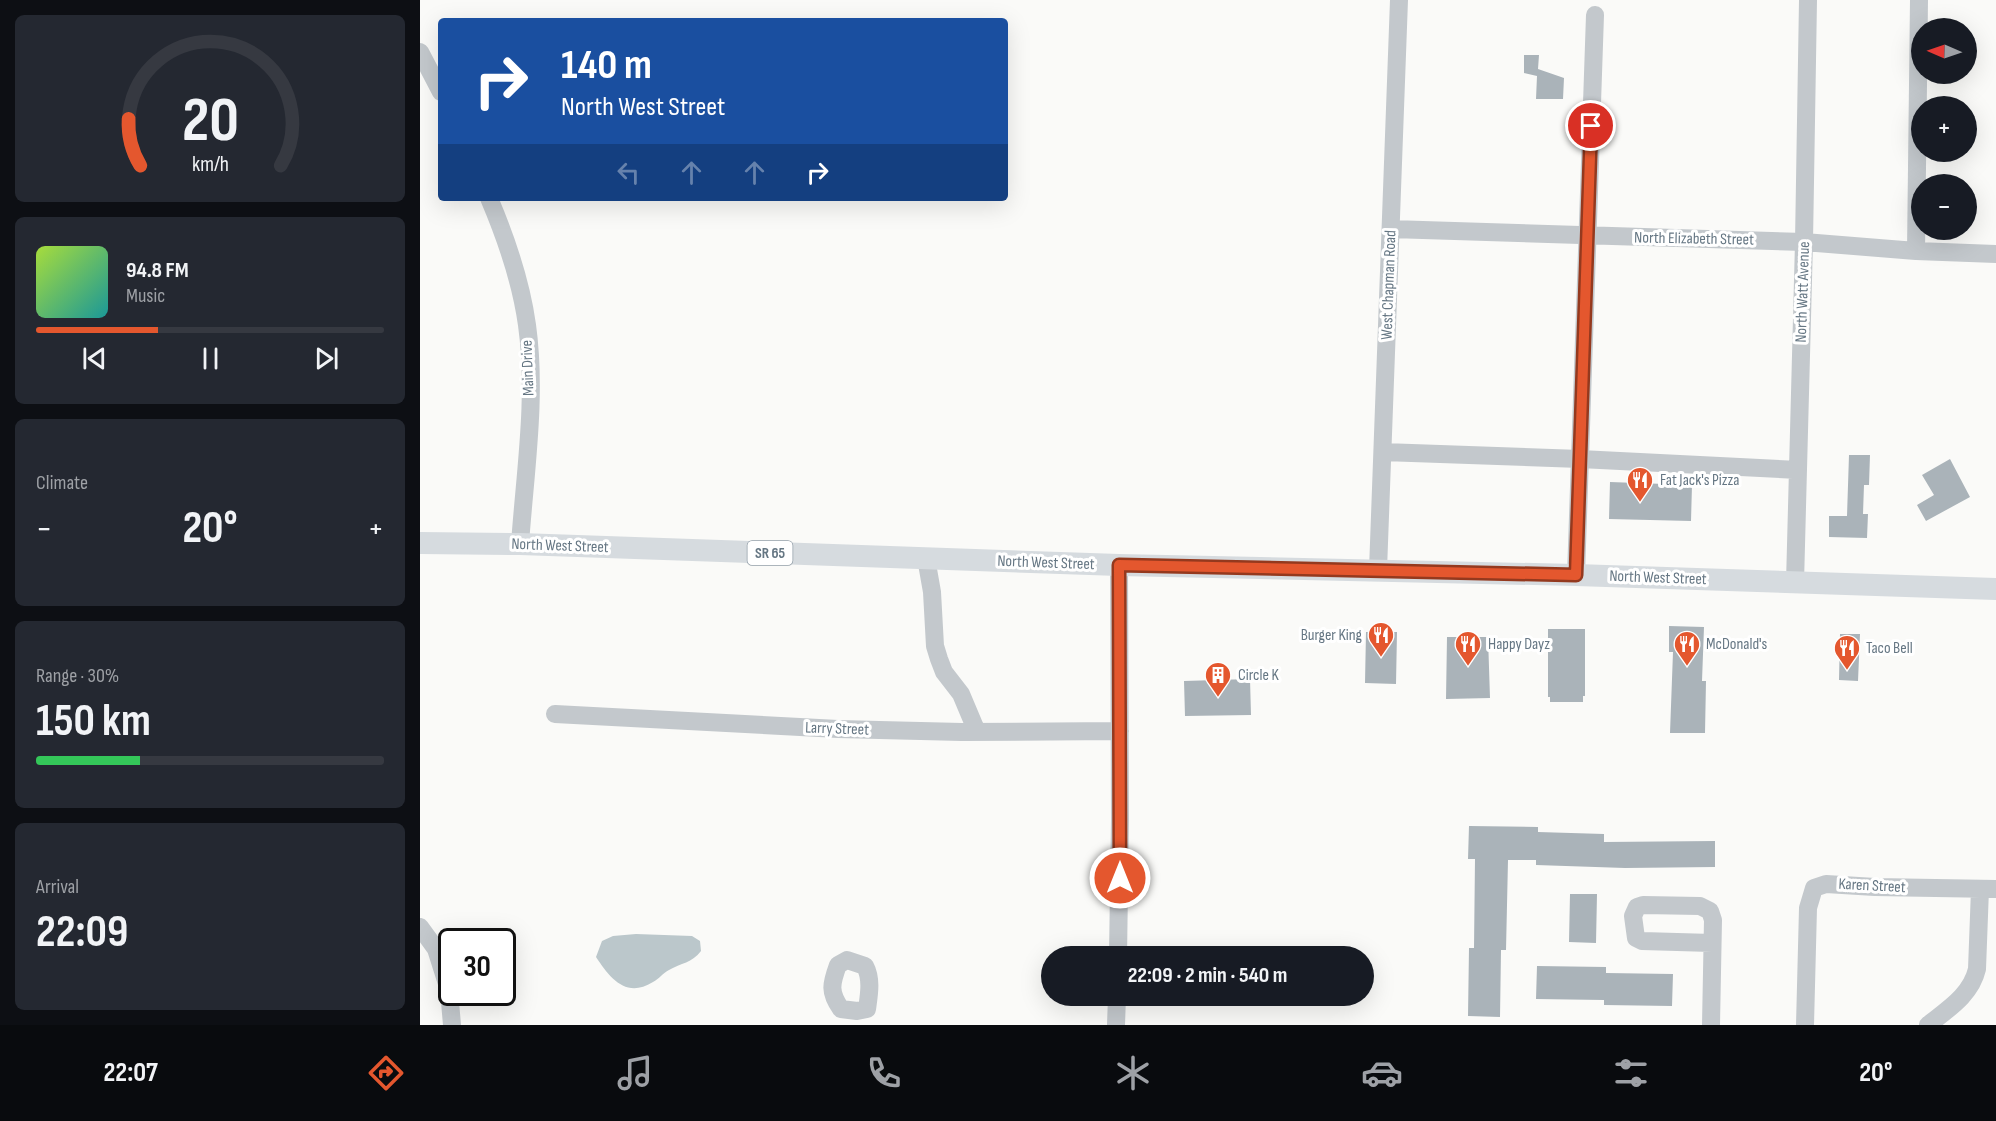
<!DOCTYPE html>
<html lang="en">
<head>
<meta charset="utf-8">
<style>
  body { margin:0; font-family:"Sofia Sans Condensed",sans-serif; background:#242831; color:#f1f3f6; height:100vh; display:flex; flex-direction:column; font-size:22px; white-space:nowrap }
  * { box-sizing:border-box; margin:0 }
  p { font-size:20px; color:#9ea1a6 }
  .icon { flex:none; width:33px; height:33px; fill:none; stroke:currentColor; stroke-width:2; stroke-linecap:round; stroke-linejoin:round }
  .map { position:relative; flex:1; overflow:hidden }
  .details { display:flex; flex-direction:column; gap:15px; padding:15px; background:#0d0f14; width:420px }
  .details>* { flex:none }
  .guide { position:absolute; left:18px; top:18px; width:570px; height:183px; border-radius:6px; box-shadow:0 6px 24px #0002; background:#1a4fa0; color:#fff; overflow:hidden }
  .needle { width:39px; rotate:272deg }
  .buttons { position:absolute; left:1491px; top:18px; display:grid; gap:12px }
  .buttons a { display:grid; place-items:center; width:66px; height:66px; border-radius:50%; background:#171b24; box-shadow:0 6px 24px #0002; font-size:30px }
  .speed { position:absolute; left:18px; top:928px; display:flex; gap:12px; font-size:30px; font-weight:700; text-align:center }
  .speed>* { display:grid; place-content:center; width:78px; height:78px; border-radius:50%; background:#171b24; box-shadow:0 6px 24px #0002; line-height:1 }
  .speed .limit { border:3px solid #111; border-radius:9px; background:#fff; color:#111 }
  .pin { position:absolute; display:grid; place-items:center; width:51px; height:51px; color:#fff; margin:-26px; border:3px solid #fff; border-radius:50%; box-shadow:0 2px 6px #0007 }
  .me { position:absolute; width:66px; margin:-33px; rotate:0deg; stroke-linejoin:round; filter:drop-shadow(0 0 4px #0008) }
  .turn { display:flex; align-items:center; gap:21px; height:126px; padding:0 24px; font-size:27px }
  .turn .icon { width:78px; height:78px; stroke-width:2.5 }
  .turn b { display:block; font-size:42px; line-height:51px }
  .lanes { display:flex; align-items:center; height:57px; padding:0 24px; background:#0003; justify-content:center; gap:30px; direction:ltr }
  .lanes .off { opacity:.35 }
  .big { font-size:45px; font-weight:700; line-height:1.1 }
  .details .widget { flex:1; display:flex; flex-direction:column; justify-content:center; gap:9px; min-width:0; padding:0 21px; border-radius:9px; background:#242831 }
  .details .dial { align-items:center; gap:0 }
  .dial svg { height:156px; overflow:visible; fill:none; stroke:#363941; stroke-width:7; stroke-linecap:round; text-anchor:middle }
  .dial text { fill:#f1f3f6; stroke:none }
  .song { display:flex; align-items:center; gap:18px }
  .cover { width:72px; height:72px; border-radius:9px; background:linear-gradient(135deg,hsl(80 70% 55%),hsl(180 70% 35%)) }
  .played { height:6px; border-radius:3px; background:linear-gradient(90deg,#e4572e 35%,#363941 35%) }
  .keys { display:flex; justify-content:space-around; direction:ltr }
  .heat { display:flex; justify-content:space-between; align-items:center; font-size:33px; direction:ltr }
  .charge { height:9px; border-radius:4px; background:linear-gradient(90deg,#34c759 30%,#363941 0) }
  .trip { position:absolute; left:621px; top:946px; width:333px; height:60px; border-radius:30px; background:#171b24; box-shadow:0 6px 24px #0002; font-weight:700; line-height:60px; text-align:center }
  .menu { display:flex; height:96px; justify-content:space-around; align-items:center; background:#090b0e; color:#9ea1a6 }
  .menu .icon { width:42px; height:42px }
  .menu .current { color:#e4572e }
  .menu b { font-size:27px; color:#f1f3f6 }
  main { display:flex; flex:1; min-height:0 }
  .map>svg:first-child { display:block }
  .water { fill:#bbc7cb }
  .building { fill:#aab3b9 }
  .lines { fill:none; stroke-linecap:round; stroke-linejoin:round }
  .minor { stroke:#c3c8cc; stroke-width:18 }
  .major { stroke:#d6dbdf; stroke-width:22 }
  .route-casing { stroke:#94391e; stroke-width:15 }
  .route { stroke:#e4572e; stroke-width:10 }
  .labels { text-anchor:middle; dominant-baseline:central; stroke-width:6; stroke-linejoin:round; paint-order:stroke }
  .shield { fill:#fff; stroke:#939fa8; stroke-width:1.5 }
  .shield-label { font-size:15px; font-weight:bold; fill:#657683 }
  .street-label { font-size:16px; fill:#657683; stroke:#fff }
  .poi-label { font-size:16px; fill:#657683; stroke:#fff; text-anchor:start }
</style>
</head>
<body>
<main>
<section class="details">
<div class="widget dial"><svg viewBox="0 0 100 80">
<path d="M14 69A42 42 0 1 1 86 69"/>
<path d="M14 69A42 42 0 0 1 8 45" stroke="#e4572e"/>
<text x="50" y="56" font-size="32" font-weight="700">20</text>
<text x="50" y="72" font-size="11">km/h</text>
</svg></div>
<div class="widget">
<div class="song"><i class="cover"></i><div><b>94.8 FM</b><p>Music</p></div></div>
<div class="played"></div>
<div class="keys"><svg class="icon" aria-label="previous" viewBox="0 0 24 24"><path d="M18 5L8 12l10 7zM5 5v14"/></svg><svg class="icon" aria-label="pause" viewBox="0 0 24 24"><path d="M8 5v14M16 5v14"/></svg><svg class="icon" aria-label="next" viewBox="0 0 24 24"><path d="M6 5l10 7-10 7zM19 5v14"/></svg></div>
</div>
<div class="widget"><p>Climate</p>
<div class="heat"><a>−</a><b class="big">20°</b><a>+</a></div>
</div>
<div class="widget"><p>Range · 30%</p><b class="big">150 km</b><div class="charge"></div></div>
<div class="widget"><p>Arrival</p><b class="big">22:09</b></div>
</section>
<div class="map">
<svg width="1576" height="1025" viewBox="0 0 1576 1025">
  <rect width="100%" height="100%" fill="#fafaf8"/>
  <path class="water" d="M216 934 272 936 280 941 281 951C272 963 261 963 249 970 243 973 239 979 233 982 206 999 190 978 176 957L182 941 193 936Z"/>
  <path class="building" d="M1104 55H1119L1118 69 1144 78 1143 99H1116L1117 76 1104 73Z
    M1429 455H1450L1449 485H1444L1443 514H1448L1447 538 1409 537V516H1427Z
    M1530 459 1550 497 1506 521 1497 505 1514 495 1502 475Z
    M1190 482 1272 485 1271 521 1189 519Z
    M1249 626 1284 627 1282 681H1286L1285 733H1250L1253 652H1249Z
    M1128 629H1165V696H1163V702H1130V697H1128Z
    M946 632H977L976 684 945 683Z
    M1420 634H1440L1438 681 1419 680Z
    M1027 637H1068L1070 698 1026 699Z
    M830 679 831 715 765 716 764 681Z
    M1049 826 1118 827V832L1184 834V842L1295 841V867L1205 868 1116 865V860H1088L1086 950H1081L1080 1017 1048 1016 1049 948H1054L1055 859H1048Z
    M1150 894H1177L1176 943 1149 942Z
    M1117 966 1186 967V973L1253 974 1252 1006 1184 1005V1000L1116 999Z"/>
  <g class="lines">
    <path class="minor" d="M0 52 21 92
      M69 198C86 238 101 281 107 325 117 397 105 472 100 544
      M971 229 1384 242 1496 251 1576 254
      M1496 251 1499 0
      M963 452 1160 459 1378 470
      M506 558 512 592 515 646 519 659 524 672 541 694 557 732
      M958 570 979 0
      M1156 575 1175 15
      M1375 583 1384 242 1388 0
      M135 714 418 729 542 732 700 731
      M0 927 16 949 29 990 32 1025
      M698 957 700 820 699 565
      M427 960 445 966C452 979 449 995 447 1009L437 1011 421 1009C409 992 411 984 418 965Z
      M696 1025 697 996
      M1291 1025 1293 920 1290 911 1280 906 1223 905 1217 907 1213 916 1216 938 1222 941 1292 943
      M1385 1025 1388 908 1394 888 1406 884 1455 887 1576 889
      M1508 1025C1528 1009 1551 995 1557 969L1560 889"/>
    <path class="major" d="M0 543 100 544 699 565 1156 575 1576 589"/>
  </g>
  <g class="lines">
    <g class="route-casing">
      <path id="route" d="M700 878 699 565 1156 575 1171 126"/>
    </g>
    <use href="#route" class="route"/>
  </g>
  <defs>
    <g id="restaurant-pin" transform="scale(1.35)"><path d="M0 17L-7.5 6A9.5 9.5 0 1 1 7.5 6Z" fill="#e4572e" stroke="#fff"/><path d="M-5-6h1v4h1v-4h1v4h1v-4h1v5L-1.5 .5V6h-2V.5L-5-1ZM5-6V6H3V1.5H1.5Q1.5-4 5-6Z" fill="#fff"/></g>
    <g id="building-pin" transform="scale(1.35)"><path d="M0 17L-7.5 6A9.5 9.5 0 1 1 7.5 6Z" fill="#e4572e" stroke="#fff"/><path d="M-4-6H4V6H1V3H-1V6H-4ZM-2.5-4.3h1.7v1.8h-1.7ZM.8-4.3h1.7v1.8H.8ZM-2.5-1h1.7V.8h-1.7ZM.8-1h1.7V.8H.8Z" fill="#fff"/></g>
  </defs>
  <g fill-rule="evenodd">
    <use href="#restaurant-pin" x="1220" y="480"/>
    <use href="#restaurant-pin" x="961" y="635"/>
    <use href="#restaurant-pin" x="1048" y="644"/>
    <use href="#restaurant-pin" x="1267" y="644"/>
    <use href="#restaurant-pin" x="1427" y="648"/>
    <use href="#building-pin" x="798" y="675"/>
  </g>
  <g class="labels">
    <rect class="shield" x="327.5" y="541" width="45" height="24" rx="4.5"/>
    <g class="shield-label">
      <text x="350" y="553">SR 65</text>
    </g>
    <g class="street-label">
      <text transform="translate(1274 239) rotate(1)">North Elizabeth Street</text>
      <text transform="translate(969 285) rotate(-88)">West Chapman Road</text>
      <text transform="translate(1383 292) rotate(-88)">North Watt Avenue</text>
      <text transform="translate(108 368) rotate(-92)">Main Drive</text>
      <text transform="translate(140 546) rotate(2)">North West Street</text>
      <text transform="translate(626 563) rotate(2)">North West Street</text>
      <text transform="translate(1238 578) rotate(2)">North West Street</text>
      <text transform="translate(417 729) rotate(2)">Larry Street</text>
      <text transform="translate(1452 886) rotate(3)">Karen Street</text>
    </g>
    <g class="poi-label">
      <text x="1240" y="480">Fat Jack's Pizza</text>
      <text x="942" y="635" text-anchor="end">Burger King</text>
      <text x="1068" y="644">Happy Dayz</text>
      <text x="1286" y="644">McDonald's</text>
      <text x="1446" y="648">Taco Bell</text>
      <text x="818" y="675">Circle K</text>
    </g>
  </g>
</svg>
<div class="buttons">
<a><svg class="needle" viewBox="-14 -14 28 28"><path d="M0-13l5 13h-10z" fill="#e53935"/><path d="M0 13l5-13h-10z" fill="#9ea1a6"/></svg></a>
<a>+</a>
<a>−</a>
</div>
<div class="speed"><div class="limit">30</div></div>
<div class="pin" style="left:1171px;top:126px;background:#d93025"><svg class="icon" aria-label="arrive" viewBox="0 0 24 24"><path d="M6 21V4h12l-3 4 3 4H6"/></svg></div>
<svg class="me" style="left:700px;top:878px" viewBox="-20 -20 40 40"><circle r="17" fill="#e4572e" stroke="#fff" stroke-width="3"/><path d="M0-11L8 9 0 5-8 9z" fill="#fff"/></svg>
<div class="trip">22:09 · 2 min · 540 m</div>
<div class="guide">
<div class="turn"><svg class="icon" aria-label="right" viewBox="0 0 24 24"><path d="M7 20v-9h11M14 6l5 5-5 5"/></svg><div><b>140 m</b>North West Street</div></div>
<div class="lanes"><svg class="icon off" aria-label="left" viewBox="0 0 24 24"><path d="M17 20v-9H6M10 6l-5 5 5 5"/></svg><svg class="icon off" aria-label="ahead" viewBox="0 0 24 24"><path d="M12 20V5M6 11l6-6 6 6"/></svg><svg class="icon off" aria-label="ahead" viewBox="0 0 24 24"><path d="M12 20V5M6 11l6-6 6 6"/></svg><svg class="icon" aria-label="right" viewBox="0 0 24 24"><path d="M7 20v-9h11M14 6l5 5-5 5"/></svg></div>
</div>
</div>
</main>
<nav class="menu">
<b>22:07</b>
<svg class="icon current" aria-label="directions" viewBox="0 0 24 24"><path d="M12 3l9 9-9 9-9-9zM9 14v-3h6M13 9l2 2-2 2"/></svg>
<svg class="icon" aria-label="music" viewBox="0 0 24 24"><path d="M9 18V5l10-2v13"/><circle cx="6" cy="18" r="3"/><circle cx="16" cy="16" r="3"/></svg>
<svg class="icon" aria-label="phone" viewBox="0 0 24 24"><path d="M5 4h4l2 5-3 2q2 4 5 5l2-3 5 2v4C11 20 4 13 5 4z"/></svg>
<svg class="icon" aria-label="climate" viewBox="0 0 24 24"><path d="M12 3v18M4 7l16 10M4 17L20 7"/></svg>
<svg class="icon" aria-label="car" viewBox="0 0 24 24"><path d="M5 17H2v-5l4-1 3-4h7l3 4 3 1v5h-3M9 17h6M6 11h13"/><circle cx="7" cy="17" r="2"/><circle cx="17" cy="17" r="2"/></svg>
<svg class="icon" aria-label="filters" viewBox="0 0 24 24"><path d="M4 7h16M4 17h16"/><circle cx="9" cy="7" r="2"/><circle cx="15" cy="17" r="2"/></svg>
<b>20°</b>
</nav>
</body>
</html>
